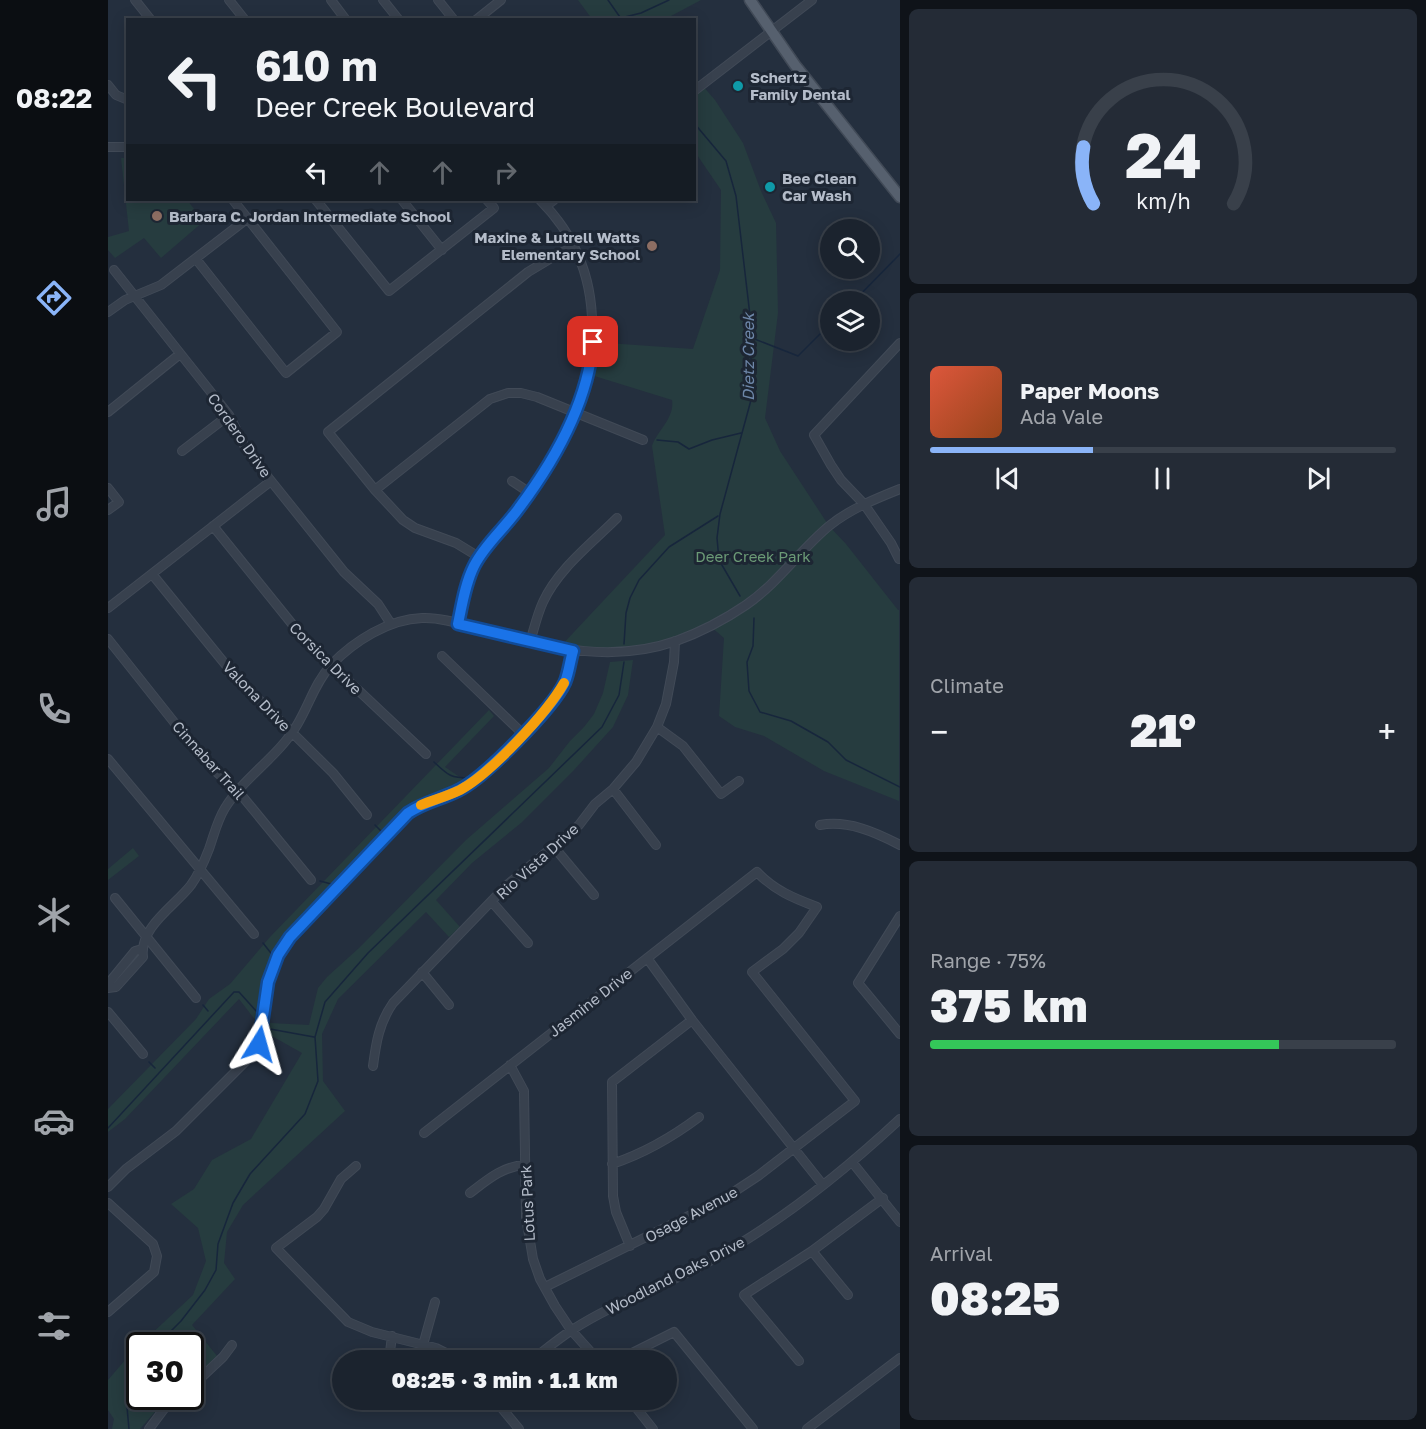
<!DOCTYPE html>
<html lang="en">
<head>
<meta charset="utf-8">
<style>
  body { margin:0; font-family:"Golos Text",sans-serif; background:#242b36; color:#f1f3f6; height:100vh; display:flex; flex-direction:column; font-size:22px; white-space:nowrap }
  * { box-sizing:border-box; margin:0 }
  p { font-size:20px; color:#a0a4aa }
  .icon { flex:none; width:33px; height:33px; fill:none; stroke:currentColor; stroke-width:2; stroke-linecap:round; stroke-linejoin:round }
  .map { position:relative; flex:1; overflow:hidden }
  .sheet { display:flex; flex-direction:column; gap:9px; padding:9px; background:#0f1319; width:526px }
  .sheet>* { flex:none }
  .guide { position:absolute; left:18px; top:18px; width:570px; height:183px; border-radius:0px; box-shadow:0 3px 15px #0003,0 0 0 2px #39404a; background:#1b232e; color:#f1f3f6; overflow:hidden }
  .controls { position:absolute; left:712px; top:219px; display:grid; gap:12px }
  .controls a { display:grid; place-items:center; width:60px; height:60px; border-radius:50%; background:#1b232e; box-shadow:0 3px 15px #0003,0 0 0 2px #39404a; font-size:30px }
  .speed { position:absolute; left:18px; top:1332px; display:flex; gap:12px; font-size:30px; font-weight:700; text-align:center }
  .speed>* { display:grid; place-content:center; width:78px; height:78px; border-radius:50%; background:#1b232e; box-shadow:0 3px 15px #0003,0 0 0 2px #39404a; line-height:1 }
  .speed .limit { border:3px solid #111; border-radius:9px; background:#fff; color:#111 }
  .pin { position:absolute; display:grid; place-items:center; width:51px; height:51px; color:#fff; margin:-26px; border-radius:12px; box-shadow:0 3px 9px #0006 }
  .me { position:absolute; width:66px; margin:-33px; rotate:8deg; stroke-linejoin:round; filter:drop-shadow(0 0 4px #0008) }
  .turn { display:flex; align-items:center; gap:21px; height:126px; padding:0 30px; font-size:27px }
  .turn .icon { width:78px; height:78px; stroke-width:2.5 }
  .turn b { display:block; font-size:42px; line-height:51px }
  .lanes { display:flex; align-items:center; height:57px; padding:0 30px; background:#0003; justify-content:center; gap:30px; direction:ltr }
  .lanes .off { opacity:.35 }
  .big { font-size:45px; font-weight:800; line-height:1.1 }
  .sheet .tile { flex:1; display:flex; flex-direction:column; justify-content:center; gap:9px; min-width:0; padding:0 21px; border-radius:9px; background:#242b36 }
  .sheet .dial { align-items:center; gap:0 }
  .dial svg { height:156px; overflow:visible; fill:none; stroke:#39404a; stroke-width:7; stroke-linecap:round; text-anchor:middle }
  .dial text { fill:#f1f3f6; stroke:none }
  .song { display:flex; align-items:center; gap:18px }
  .cover { width:72px; height:72px; border-radius:9px; background:linear-gradient(135deg,hsl(10 70% 55%),hsl(20 70% 35%)) }
  .played { height:6px; border-radius:3px; background:linear-gradient(90deg,#8ab4f8 35%,#39404a 35%) }
  .keys { display:flex; justify-content:space-around; direction:ltr }
  .heat { display:flex; justify-content:space-between; align-items:center; font-size:33px; direction:ltr }
  .charge { height:9px; border-radius:4px; background:linear-gradient(90deg,#34c759 75%,#39404a 0) }
  .trip { position:absolute; left:224px; top:1350px; width:345px; height:60px; border-radius:30px; background:#1b232e; box-shadow:0 3px 15px #0003,0 0 0 2px #39404a; font-weight:800; line-height:60px; text-align:center }
  main { display:flex; flex:1; min-height:0 }
  .dock { display:flex; flex-direction:column; width:108px; justify-content:space-around; align-items:center; background:#0b0e12; color:#a0a4aa }
  .dock .icon { width:42px; height:42px }
  .dock .on { color:#8ab4f8 }
  .dock b { font-size:27px; color:#f1f3f6 }
  .map>svg:first-child { display:block }
  .green { fill:#263c3f }
  .lines { fill:none; stroke-linecap:round; stroke-linejoin:round }
  .stream { stroke:#17263c; stroke-width:1.5 }
  .minor-casing { stroke:#414a57; stroke-width:10 }
  .major-casing { stroke:#414a57; stroke-width:13 }
  .minor { stroke:#38414e; stroke-width:8 }
  .major { stroke:#56606e; stroke-width:10 }
  .route-casing { stroke:#114b97; stroke-width:15 }
  .route { stroke:#1a73e8; stroke-width:10 }
  .slow { stroke:#f59e0b; stroke-width:10 }
  .culture-dot { fill:#0f9aa8; stroke:#1d2633; stroke-width:2 }
  .education-dot { fill:#8d6e63; stroke:#1d2633; stroke-width:2 }
  .labels { text-anchor:middle; dominant-baseline:central; stroke-width:6; stroke-linejoin:round; paint-order:stroke }
  .poi-label { font-size:15px; font-weight:bold; fill:#b4bcc9; stroke:#1d2633; text-anchor:start }
  .street-label { font-size:15px; fill:#b4bcc9; stroke:#1d2633 }
  .park-label { font-size:15px; fill:#6b9a76; stroke:#1d2633 }
  .water-label { font-size:16px; font-style:italic; fill:#6d86a8; stroke:#1d2633 }
</style>
</head>
<body>
<main>
<nav class="dock">
<b>08:22</b>
<svg class="icon on" aria-label="directions" viewBox="0 0 24 24"><path d="M12 3l9 9-9 9-9-9zM9 14v-3h6M13 9l2 2-2 2"/></svg>
<svg class="icon" aria-label="music" viewBox="0 0 24 24"><path d="M9 18V5l10-2v13"/><circle cx="6" cy="18" r="3"/><circle cx="16" cy="16" r="3"/></svg>
<svg class="icon" aria-label="phone" viewBox="0 0 24 24"><path d="M5 4h4l2 5-3 2q2 4 5 5l2-3 5 2v4C11 20 4 13 5 4z"/></svg>
<svg class="icon" aria-label="climate" viewBox="0 0 24 24"><path d="M12 3v18M4 7l16 10M4 17L20 7"/></svg>
<svg class="icon" aria-label="car" viewBox="0 0 24 24"><path d="M5 17H2v-5l4-1 3-4h7l3 4 3 1v5h-3M9 17h6M6 11h13"/><circle cx="7" cy="17" r="2"/><circle cx="17" cy="17" r="2"/></svg>
<svg class="icon" aria-label="filters" viewBox="0 0 24 24"><path d="M4 7h16M4 17h16"/><circle cx="9" cy="7" r="2"/><circle cx="15" cy="17" r="2"/></svg>
</nav>
<div class="map">
<svg width="792" height="1429" viewBox="0 0 792 1429">
  <rect width="100%" height="100%" fill="#242f3e"/>
  <path class="green" d="M470 0H593L563 16 553 20 484 19Z
    M587 77 607 100 635 143 653 191 668 223 670 313 657 418 672 451 721 526 738 544 790 610H791V801L716 771 656 736 627 727 611 716 616 638 602 626 535 650 451 648 557 535 544 446C549 431 567 418 564 400L480 374 485 342 585 349 612 270 613 190 587 152Z
    M13 158H19L20 200H79L96 221 53 258 36 238 7 258 0 250V237L21 231Z
    M525 660 520 695 505 727 466 770 413 823 364 863 328 900 352 927 341 937 318 912 230 999 214 1034 215 1081 237 1111 135 1205 119 1232 116 1263 127 1279 84 1325 109 1356 97 1367 83 1348 82 1346 74 1338 67 1345 32 1346V1396L41 1397 51 1407 32 1429H4L6 1419 0 1410V1380L24 1352 85 1295 98 1261 90 1228 63 1204 86 1189 104 1160 143 1139 194 1053 162 1035V1023L201 1025 210 988 219 977 251 948 358 840 441 768 462 741 476 727 486 714 495 693 502 662Z
    M381 710 386 716 337 767 356 780 300 810 172 946C158 972 153 992 148 1021L131 999 17 1119 0 1132V1109L88 1019 101 999 122 984 162 937Z
    M25 848 31 856 0 880V869Z"/>
  <g class="lines">
    <path class="stream" d="M500 0 514 20
      M513 18 533 13 561 0
      M586 123 618 161 628 196 643 324V400L612 514 609 538 611 560 632 596
      M745 302 792 254
      M644 338 690 356 723 323
      M549 440 570 442 581 449 604 440 633 433
      M646 618 645 646 639 662 641 691 652 712 683 721 720 742 738 760 792 787
      M516 644 518 613 522 598 531 580 561 547 610 516
      M326 762C340 775 342 778 361 778
      M267 825 276 834
      M212 881 227 885
      M155 943 166 957
      M95 1005 100 1011
      M162 1029 206 1037
      M41 1062 47 1068
      M0 1128 126 992H131L150 1013
      M48 1346 73 1321 97 1290 108 1270 110 1244 125 1203 142 1174 197 1114 210 1081 207 1037 217 1002 260 953 494 727 511 695 516 662
      M21 1429 17 1385 32 1363"/>
    <g class="minor-casing">
      <path id="minor" d="M27 0 43 20
        M121 0 137 20
        M223 0 238 20
        M275 0 291 20
        M330 0 346 20
        M368 20 393 0
        M0 85 8 95 20 100
        M586 91 704 0
        M0 147H20
        M208 200 281 291 386 208 379 200
        M294 200 334 250
        M438 206 446 200
        M88 259 178 373 229 332 125 200
        M6 270 121 415 139 451 236 572 270 604 283 624
        M0 312 17 300 53 285 140 218
        M468 331 485 329
        M0 412 72 354
        M74 451 121 415
        M404 481 422 493
        M0 488 11 502 0 510
        M267 490 382 399 400 393H413L429 397 535 440
        M105 526 197 640 318 754
        M371 557 348 543 307 528 295 520 267 490 220 432 420 272 450 254 466 247
        M791 559 783 543 756 504 733 480 723 465 706 435 792 343
        M44 574 126 675 225 773 259 815
        M0 608 163 481
        M350 624C354 605 357 584 366 567 376 546 393 530 408 513 421 497 434 478 444 460 493 376 506 274 432 200
        M0 639 81 741 105 769 130 791 203 880
        M422 642C426 629 429 615 435 602 450 569 483 544 509 518
        M334 656 415 734
        M549 727 575 746 613 794 631 781
        M0 759 146 934
        M505 789 548 845
        M712 825C740 820 767 832 792 845
        M446 847 486 895
        M7 898 88 998
        M384 902 420 943
        M792 916 750 983 792 1034
        M539 958 584 1020 715 1185
        M314 972 341 1005
        M0 984 27 951 34 949
        M0 988 8 987 35 957C31 927 67 906 83 885 91 874 96 862 101 849 106 835 109 821 117 808 136 777 170 757 189 725 201 705 207 683 223 665 246 641 281 619 314 618 335 617 358 626 377 631 442 647 502 664 568 641 593 632 616 620 638 605 670 583 692 550 721 526 742 509 767 499 792 489
        M0 1012 35 1054
        M402 1065 416 1091 418 1217 425 1259 432 1279 447 1306 463 1330 490 1360
        M265 1066C268 1043 271 1023 285 1003L399 885 471 825 487 804 505 789 528 762 549 727 558 704 566 662 567 641
        M316 1133 649 872C666 890 685 898 709 907L691 933 675 949 644 972 747 1101 650 1176 615 1199 437 1287
        M744 1162 792 1222
        M504 1164C537 1153 563 1138 591 1117
        M248 1166 233 1179 216 1209 209 1217 168 1248 240 1322 264 1332 328 1348 352 1360
        M0 1187 18 1169 68 1131 146 1053C154 1038 153 1024 155 1007 158 981 167 959 182 937L301 813C315 801 334 799 351 790 376 778 445 708 457 682 461 672 462 661 465 651
        M362 1193C379 1180 395 1166 417 1165
        M0 1203 45 1244 49 1256 46 1272 0 1312
        M522 1246 508 1212 505 1196 504 1082 584 1020
        M704 1251 740 1295
        M315 1345 327 1302
        M281 1360 284 1336
        M424 1360C437 1350 450 1339 464 1330 507 1302 557 1286 602 1261 672 1223 734 1173 792 1119
        M510 1360 566 1332 645 1429
        M691 1361 636 1295 704 1251 775 1198
        M82 1388 115 1357 124 1345
        M387 1400 411 1429
        M522 1400 545 1429
        M41 1429 56 1409 73 1396
        M699 1429 792 1358"/>
    </g>
    <g class="major-casing">
      <path id="major" d="M642 0 687 65 792 197"/>
    </g>
    <use href="#minor" class="minor"/>
    <use href="#major" class="major"/>
  </g>
  <g class="lines">
    <g class="route-casing">
      <path id="route" d="M151 1044 160 982 170 955 182 937 300 813C316 802 334 799 351 790 376 778 445 708 457 682 461 672 462 661 465 651L350 624C354 605 357 584 366 566 377 544 397 528 411 508 447 460 480 403 485 342"/>
    </g>
    <use href="#route" class="route"/>
    <path class="slow" d="M313 805C325 800 340 796 352 790 382 774 439 713 456 683"/>
  </g>
  <g class="culture-dot">
    <circle cx="630" cy="86" r="6"/>
    <circle cx="662" cy="187" r="6"/>
  </g>
  <g class="education-dot">
    <circle cx="49" cy="216" r="6"/>
    <circle cx="544" cy="246" r="6"/>
  </g>
  <g class="labels">
    <g class="poi-label">
      <text x="642" y="77">Schertz<tspan x="642" dy="17">Family Dental</tspan></text>
      <text x="674" y="178">Bee Clean<tspan x="674" dy="17">Car Wash</tspan></text>
      <text x="61" y="216">Barbara C. Jordan Intermediate School</text>
      <text x="532" y="237" text-anchor="end">Maxine &amp; Lutrell Watts<tspan x="532" dy="17">Elementary School</tspan></text>
    </g>
    <g class="street-label">
      <text transform="translate(132 435) rotate(55)">Cordero Drive</text>
      <text transform="translate(218 658) rotate(45)">Corsica Drive</text>
      <text transform="translate(149 696) rotate(46)">Valona Drive</text>
      <text transform="translate(101 760) rotate(48)">Cinnabar Trail</text>
      <text transform="translate(429 861) rotate(-42)">Rio Vista Drive</text>
      <text transform="translate(482 1002) rotate(-38)">Jasmine Drive</text>
      <text transform="translate(419 1203) rotate(-93)">Lotus Park</text>
      <text transform="translate(583 1214) rotate(-28)">Osage Avenue</text>
      <text transform="translate(567 1275) rotate(-27)">Woodland Oaks Drive</text>
    </g>
    <g class="park-label">
      <text x="645" y="556">Deer Creek Park</text>
    </g>
    <g class="water-label">
      <text transform="translate(640 357) rotate(-90)">Dietz Creek</text>
    </g>
  </g>
</svg>
<div class="controls">
<a><svg class="icon" aria-label="search" viewBox="0 0 24 24"><circle cx="10" cy="10" r="6"/><path d="M15 15l6 6"/></svg></a>
<a><svg class="icon" aria-label="layers" viewBox="0 0 24 24"><path d="M12 4l9 5-9 5-9-5zM3 14l9 5 9-5"/></svg></a>
</div>
<div class="speed"><div class="limit">30</div></div>
<div class="pin" style="left:485px;top:342px;background:#d93025"><svg class="icon" aria-label="arrive" viewBox="0 0 24 24"><path d="M6 21V4h12l-3 4 3 4H6"/></svg></div>
<svg class="me" style="left:151px;top:1044px" viewBox="-20 -20 40 40"><path d="M0-17L14 15 0 8-14 15z" fill="#1a73e8" stroke="#fff" stroke-width="4"/></svg>
<div class="trip">08:25 · 3 min · 1.1 km</div>
<div class="guide">
<div class="turn"><svg class="icon" aria-label="left" viewBox="0 0 24 24"><path d="M17 20v-9H6M10 6l-5 5 5 5"/></svg><div><b>610 m</b>Deer Creek Boulevard</div></div>
<div class="lanes"><svg class="icon" aria-label="left" viewBox="0 0 24 24"><path d="M17 20v-9H6M10 6l-5 5 5 5"/></svg><svg class="icon off" aria-label="ahead" viewBox="0 0 24 24"><path d="M12 20V5M6 11l6-6 6 6"/></svg><svg class="icon off" aria-label="ahead" viewBox="0 0 24 24"><path d="M12 20V5M6 11l6-6 6 6"/></svg><svg class="icon off" aria-label="right" viewBox="0 0 24 24"><path d="M7 20v-9h11M14 6l5 5-5 5"/></svg></div>
</div>
</div>
<section class="sheet">
<div class="tile dial"><svg viewBox="0 0 100 80">
<path d="M14 69A42 42 0 1 1 86 69"/>
<path d="M14 69A42 42 0 0 1 9 40" stroke="#8ab4f8"/>
<text x="50" y="56" font-size="32" font-weight="700">24</text>
<text x="50" y="72" font-size="11">km/h</text>
</svg></div>
<div class="tile">
<div class="song"><i class="cover"></i><div><b>Paper Moons</b><p>Ada Vale</p></div></div>
<div class="played"></div>
<div class="keys"><svg class="icon" aria-label="previous" viewBox="0 0 24 24"><path d="M18 5L8 12l10 7zM5 5v14"/></svg><svg class="icon" aria-label="pause" viewBox="0 0 24 24"><path d="M8 5v14M16 5v14"/></svg><svg class="icon" aria-label="next" viewBox="0 0 24 24"><path d="M6 5l10 7-10 7zM19 5v14"/></svg></div>
</div>
<div class="tile"><p>Climate</p>
<div class="heat"><a>−</a><b class="big">21°</b><a>+</a></div>
</div>
<div class="tile"><p>Range · 75%</p><b class="big">375 km</b><div class="charge"></div></div>
<div class="tile"><p>Arrival</p><b class="big">08:25</b></div>
</section>
</main>
</body>
</html>
